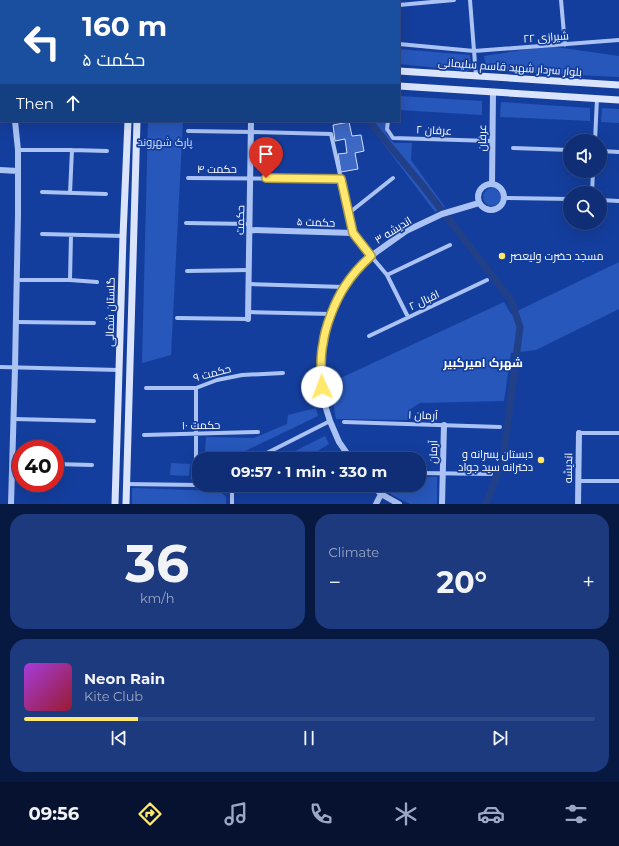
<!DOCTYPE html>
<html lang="en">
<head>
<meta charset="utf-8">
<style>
  body { margin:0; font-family:Montserrat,Cairo,sans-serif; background:#1d3a7e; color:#f1f3f6; height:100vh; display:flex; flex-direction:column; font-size:15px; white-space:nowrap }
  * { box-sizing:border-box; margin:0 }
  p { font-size:13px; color:#9ba8c5 }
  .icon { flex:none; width:22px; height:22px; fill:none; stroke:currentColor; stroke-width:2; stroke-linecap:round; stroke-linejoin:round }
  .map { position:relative; height:504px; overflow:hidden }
  .side { display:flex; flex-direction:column; gap:10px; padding:10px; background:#081941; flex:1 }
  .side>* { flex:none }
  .top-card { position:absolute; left:0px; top:0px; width:400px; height:122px; box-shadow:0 4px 16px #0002,0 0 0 1px #2f4a88; background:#1a4fa0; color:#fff; overflow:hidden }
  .fabs { position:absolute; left:563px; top:134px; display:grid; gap:8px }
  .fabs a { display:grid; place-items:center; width:44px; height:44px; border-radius:50%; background:#0f2e76; box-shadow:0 4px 16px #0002,0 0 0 1px #2f4a88; font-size:20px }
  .speed { position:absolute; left:12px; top:440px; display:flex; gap:8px; font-size:20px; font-weight:700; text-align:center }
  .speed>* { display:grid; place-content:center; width:52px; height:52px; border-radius:50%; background:#0f2e76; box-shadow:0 4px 16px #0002,0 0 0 1px #2f4a88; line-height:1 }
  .speed .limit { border:6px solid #d22; background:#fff; color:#111 }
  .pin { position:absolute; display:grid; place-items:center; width:34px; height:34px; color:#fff; margin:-41px -17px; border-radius:50% 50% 50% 0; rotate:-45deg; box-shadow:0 0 4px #0007 }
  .pin .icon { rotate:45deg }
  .me { position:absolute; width:44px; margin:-22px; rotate:358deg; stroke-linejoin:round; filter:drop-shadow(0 0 3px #0008) }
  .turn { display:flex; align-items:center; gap:14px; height:84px; padding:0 16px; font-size:18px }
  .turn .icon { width:52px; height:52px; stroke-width:2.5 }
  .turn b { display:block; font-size:28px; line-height:34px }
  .then { display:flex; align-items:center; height:38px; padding:0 16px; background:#0003; gap:8px; font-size:15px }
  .big { font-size:30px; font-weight:700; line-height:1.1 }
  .side .tile { flex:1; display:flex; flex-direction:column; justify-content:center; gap:6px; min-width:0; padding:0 14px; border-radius:16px; background:#1d3a7e }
  .side .dial { align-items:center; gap:0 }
  .dial b { font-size:52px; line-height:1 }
  .song { display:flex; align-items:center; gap:12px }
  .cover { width:48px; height:48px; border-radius:6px; background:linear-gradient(135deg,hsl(280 70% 55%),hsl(350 70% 35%)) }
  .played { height:4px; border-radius:2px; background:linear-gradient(90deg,#ffe86d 20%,#2f4a88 20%) }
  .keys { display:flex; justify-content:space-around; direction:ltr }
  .heat { display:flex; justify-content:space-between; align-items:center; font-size:22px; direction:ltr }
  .side .tiles { flex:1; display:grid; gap:10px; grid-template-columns:1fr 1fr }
  .tile:last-child { grid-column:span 2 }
  .trip { position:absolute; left:192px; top:452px; width:234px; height:40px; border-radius:16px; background:#0f2e76; box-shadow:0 4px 16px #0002,0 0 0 1px #2f4a88; font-weight:700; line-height:40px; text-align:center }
  .menu { display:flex; height:64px; justify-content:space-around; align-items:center; background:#06122f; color:#9ba8c5 }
  .menu .icon { width:28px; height:28px }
  .menu .selected { color:#ffe86d }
  .menu b { font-size:18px; color:#f1f3f6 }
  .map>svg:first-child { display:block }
  .green { fill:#2757bb }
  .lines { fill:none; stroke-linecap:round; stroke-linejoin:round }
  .canal { stroke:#214088; stroke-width:7 }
  .building { fill:#3d68c4; stroke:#d3e0fd }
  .minor { stroke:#aac2f4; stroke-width:4 }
  .tertiary { stroke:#aac2f4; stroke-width:6 }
  .secondary { stroke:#dae5fd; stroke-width:7 }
  .route-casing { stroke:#a69747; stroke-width:10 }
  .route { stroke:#ffe86d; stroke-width:7 }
  .poi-dot { fill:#ffe86d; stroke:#143e9d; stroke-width:1.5 }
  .labels { text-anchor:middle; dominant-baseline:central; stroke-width:3.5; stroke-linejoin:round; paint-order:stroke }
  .street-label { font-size:11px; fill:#fff; stroke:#143e9d }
  .park-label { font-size:11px; fill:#d3e0fd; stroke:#143e9d }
  .poi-label { font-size:11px; fill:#fff; stroke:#143e9d; text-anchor:start }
  .neighbourhood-label { font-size:12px; font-weight:bold; fill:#fff; stroke:#143e9d }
</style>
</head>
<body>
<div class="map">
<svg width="619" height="504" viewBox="0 0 619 504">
  <rect width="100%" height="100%" fill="#143e9d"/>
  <path class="green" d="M548 46 619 56V77L495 71 486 66 484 56Z
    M399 49 470 55 471 67 469 71 399 64Z
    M399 96 482 101V115L399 110Z
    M501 102 590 108V121L500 117Z
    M602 108 619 109V123L601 122Z
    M148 121H183L171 355 142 363Z
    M366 121H386V133L394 143H412L411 160 445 207 435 212Z
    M483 197a9 9 0 1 1 18 0a9 9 0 1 1-18 0Z
    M619 262V309L536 350 511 353 504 401 420 403 409 410 408 420 336 419 332 396V382L504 302 511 314Z
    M316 408 318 416 241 453 236 455 205 453 206 437 254 438 287 424 288 415Z
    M325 436 329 444 316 452V459H279Z
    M171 463 190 464 189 476 170 475Z
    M419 477H437V504H410L392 495 381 485H419Z
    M242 485H291V491H239Z
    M132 488 219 491 223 494 226 497V504H132Z"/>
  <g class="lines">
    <path class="canal" d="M369 121 423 186 511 300 520 327 503 460 486 504"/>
  </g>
  <path class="building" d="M349 122 352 136 361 135 364 151 355 153 358 169 341 172 338 154 347 153 345 139 335 141 333 125Z"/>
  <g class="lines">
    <path class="minor" d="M79 0 95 1
      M127 0V1
      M345 0V1
      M470 0 476 76
      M561 0 565 45
      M399 5 454 0
      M399 44 474 51 619 40
      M388 121 387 129 393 138 492 141
      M188 131 251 132 331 134 353 233
      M595 141 597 98
      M513 148 570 150
      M18 150H72L107 151
      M600 151 619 152
      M188 178 341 179
      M42 192 106 194
      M70 193 72 150
      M592 193 593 171
      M504 198 570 199
      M600 200 619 201
      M349 213 393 178
      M186 223 250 224
      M42 234 123 236
      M371 256 387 275 408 317
      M187 271 249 270
      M387 275 450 245
      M17 280H70L97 282
      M70 280 71 235
      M249 284 344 287
      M248 312 331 314
      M177 318 248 319
      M16 322 94 323
      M369 336 487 280
      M0 367 119 370
      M146 388H196L217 380 242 375 283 373
      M196 388V466
      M14 419 94 421
      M344 422 500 427
      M579 433H619
      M144 435 258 432
      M255 459 330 421
      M12 463H21
      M55 464 92 465
      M198 466C190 473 192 481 201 486L228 487 232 485
      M419 473 491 474
      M578 481H619
      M126 484 198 485
      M232 486V504"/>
    <path class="tertiary" d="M3 0V1
      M0 170 18 171
      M478 197a13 13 0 1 1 26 0a13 13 0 1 1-26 0Z
      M492 184 493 92
      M250 230 353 233 371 256
      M248 319 251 121
      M351 459 339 442 330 421 323 399 321 376 323 344 331 314 344 287 358 269 371 256 406 231 442 214 479 203
      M372 485 381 494 399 504
      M11 504 15 368 18 215V150L15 121
      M376 504 381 494
      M442 504 444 425
      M578 504 579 433"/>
    <path class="secondary" d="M241 0V1
      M252 0V1
      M0 49H1
      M0 58H1
      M399 71 619 85
      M399 86 619 100
      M115 504 123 236 128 121
      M126 504 137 121"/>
  </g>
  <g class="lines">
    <g class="route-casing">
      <path id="route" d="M266 178 341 179 353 233 371 256C361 265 352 275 345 286 335 301 325 327 323 344 320 357 321 374 322 387"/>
    </g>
    <use href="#route" class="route"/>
  </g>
  <g class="poi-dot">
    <circle cx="502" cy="256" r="4"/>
    <circle cx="541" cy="460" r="4"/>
  </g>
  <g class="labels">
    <g class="street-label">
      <text transform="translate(546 37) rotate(-4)">شیرازی ۲۲</text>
      <text transform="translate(510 67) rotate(4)">بلوار سردار شهید قاسم سلیمانی</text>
      <text transform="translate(434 130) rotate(2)">عرفان ۲</text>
      <text transform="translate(482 138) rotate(-89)">عرفان</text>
      <text x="217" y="169">حکمت ۴</text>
      <text transform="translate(240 220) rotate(-89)">حکمت</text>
      <text transform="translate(316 222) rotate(2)">حکمت ۵</text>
      <text transform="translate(393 230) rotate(-32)">اندیشه ۳</text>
      <text transform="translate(424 300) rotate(-25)">اقبال ۲</text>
      <text transform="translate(110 312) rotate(-89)">گلستان شمالی</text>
      <text transform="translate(212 373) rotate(-15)">حکمت ۹</text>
      <text transform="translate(423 415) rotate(2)">آرمان ۱</text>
      <text transform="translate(201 425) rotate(-1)">حکمت ۱۰</text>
      <text transform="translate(433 452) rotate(-89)">آرمان</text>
      <text transform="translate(568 468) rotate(-89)">اندیشه</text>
    </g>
    <g class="park-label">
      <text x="165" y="142">پارک شهروند</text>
    </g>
    <g class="poi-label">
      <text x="510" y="256">مسجد حضرت ولیعصر</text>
      <text x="533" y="454" text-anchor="end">دبستان پسرانه و<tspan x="533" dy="13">دخترانه سید جواد</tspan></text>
    </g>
    <g class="neighbourhood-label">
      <text x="483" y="362">شهرک امیرکبیر</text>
    </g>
  </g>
</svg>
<div class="fabs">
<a><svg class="icon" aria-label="sound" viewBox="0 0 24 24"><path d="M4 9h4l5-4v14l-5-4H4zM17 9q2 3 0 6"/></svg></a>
<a><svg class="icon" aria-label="search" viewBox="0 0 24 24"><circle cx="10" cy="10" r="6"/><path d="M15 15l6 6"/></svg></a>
</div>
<div class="speed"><div class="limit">40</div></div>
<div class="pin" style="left:266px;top:178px;background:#d93025"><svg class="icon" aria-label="arrive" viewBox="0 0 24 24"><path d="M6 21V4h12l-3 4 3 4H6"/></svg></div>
<svg class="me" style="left:322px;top:387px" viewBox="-20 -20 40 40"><circle r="19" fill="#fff"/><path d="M0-13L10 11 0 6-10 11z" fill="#ffe86d"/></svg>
<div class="trip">09:57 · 1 min · 330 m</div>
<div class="top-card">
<div class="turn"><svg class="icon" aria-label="left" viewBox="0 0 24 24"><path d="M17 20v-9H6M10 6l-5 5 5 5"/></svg><div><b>160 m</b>حکمت ۵</div></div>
<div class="then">Then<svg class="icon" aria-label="ahead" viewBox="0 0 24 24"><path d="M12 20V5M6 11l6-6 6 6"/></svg></div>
</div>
</div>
<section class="side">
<div class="tiles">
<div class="tile dial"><b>36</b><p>km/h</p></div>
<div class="tile"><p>Climate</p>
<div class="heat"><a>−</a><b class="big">20°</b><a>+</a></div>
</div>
<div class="tile">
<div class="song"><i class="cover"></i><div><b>Neon Rain</b><p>Kite Club</p></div></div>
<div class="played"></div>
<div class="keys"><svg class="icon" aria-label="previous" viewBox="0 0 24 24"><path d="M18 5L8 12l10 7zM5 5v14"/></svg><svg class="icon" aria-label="pause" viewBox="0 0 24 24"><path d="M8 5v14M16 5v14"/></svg><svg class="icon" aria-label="next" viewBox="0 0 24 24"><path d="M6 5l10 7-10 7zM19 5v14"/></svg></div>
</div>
</div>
</section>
<nav class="menu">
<b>09:56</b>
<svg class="icon selected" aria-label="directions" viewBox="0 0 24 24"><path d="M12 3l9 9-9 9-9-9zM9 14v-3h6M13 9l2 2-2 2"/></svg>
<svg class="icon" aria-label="music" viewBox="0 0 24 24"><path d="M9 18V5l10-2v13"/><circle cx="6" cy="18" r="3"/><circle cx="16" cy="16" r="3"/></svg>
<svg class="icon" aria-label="phone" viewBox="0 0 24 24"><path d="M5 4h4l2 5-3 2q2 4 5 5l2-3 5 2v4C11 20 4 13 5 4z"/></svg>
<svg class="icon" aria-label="climate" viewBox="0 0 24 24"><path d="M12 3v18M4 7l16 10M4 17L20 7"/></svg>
<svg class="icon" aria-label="car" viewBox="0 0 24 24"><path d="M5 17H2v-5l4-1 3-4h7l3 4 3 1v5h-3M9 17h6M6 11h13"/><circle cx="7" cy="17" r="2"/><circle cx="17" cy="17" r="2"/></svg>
<svg class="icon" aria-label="filters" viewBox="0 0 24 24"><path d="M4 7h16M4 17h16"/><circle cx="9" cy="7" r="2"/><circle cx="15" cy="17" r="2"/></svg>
</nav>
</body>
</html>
